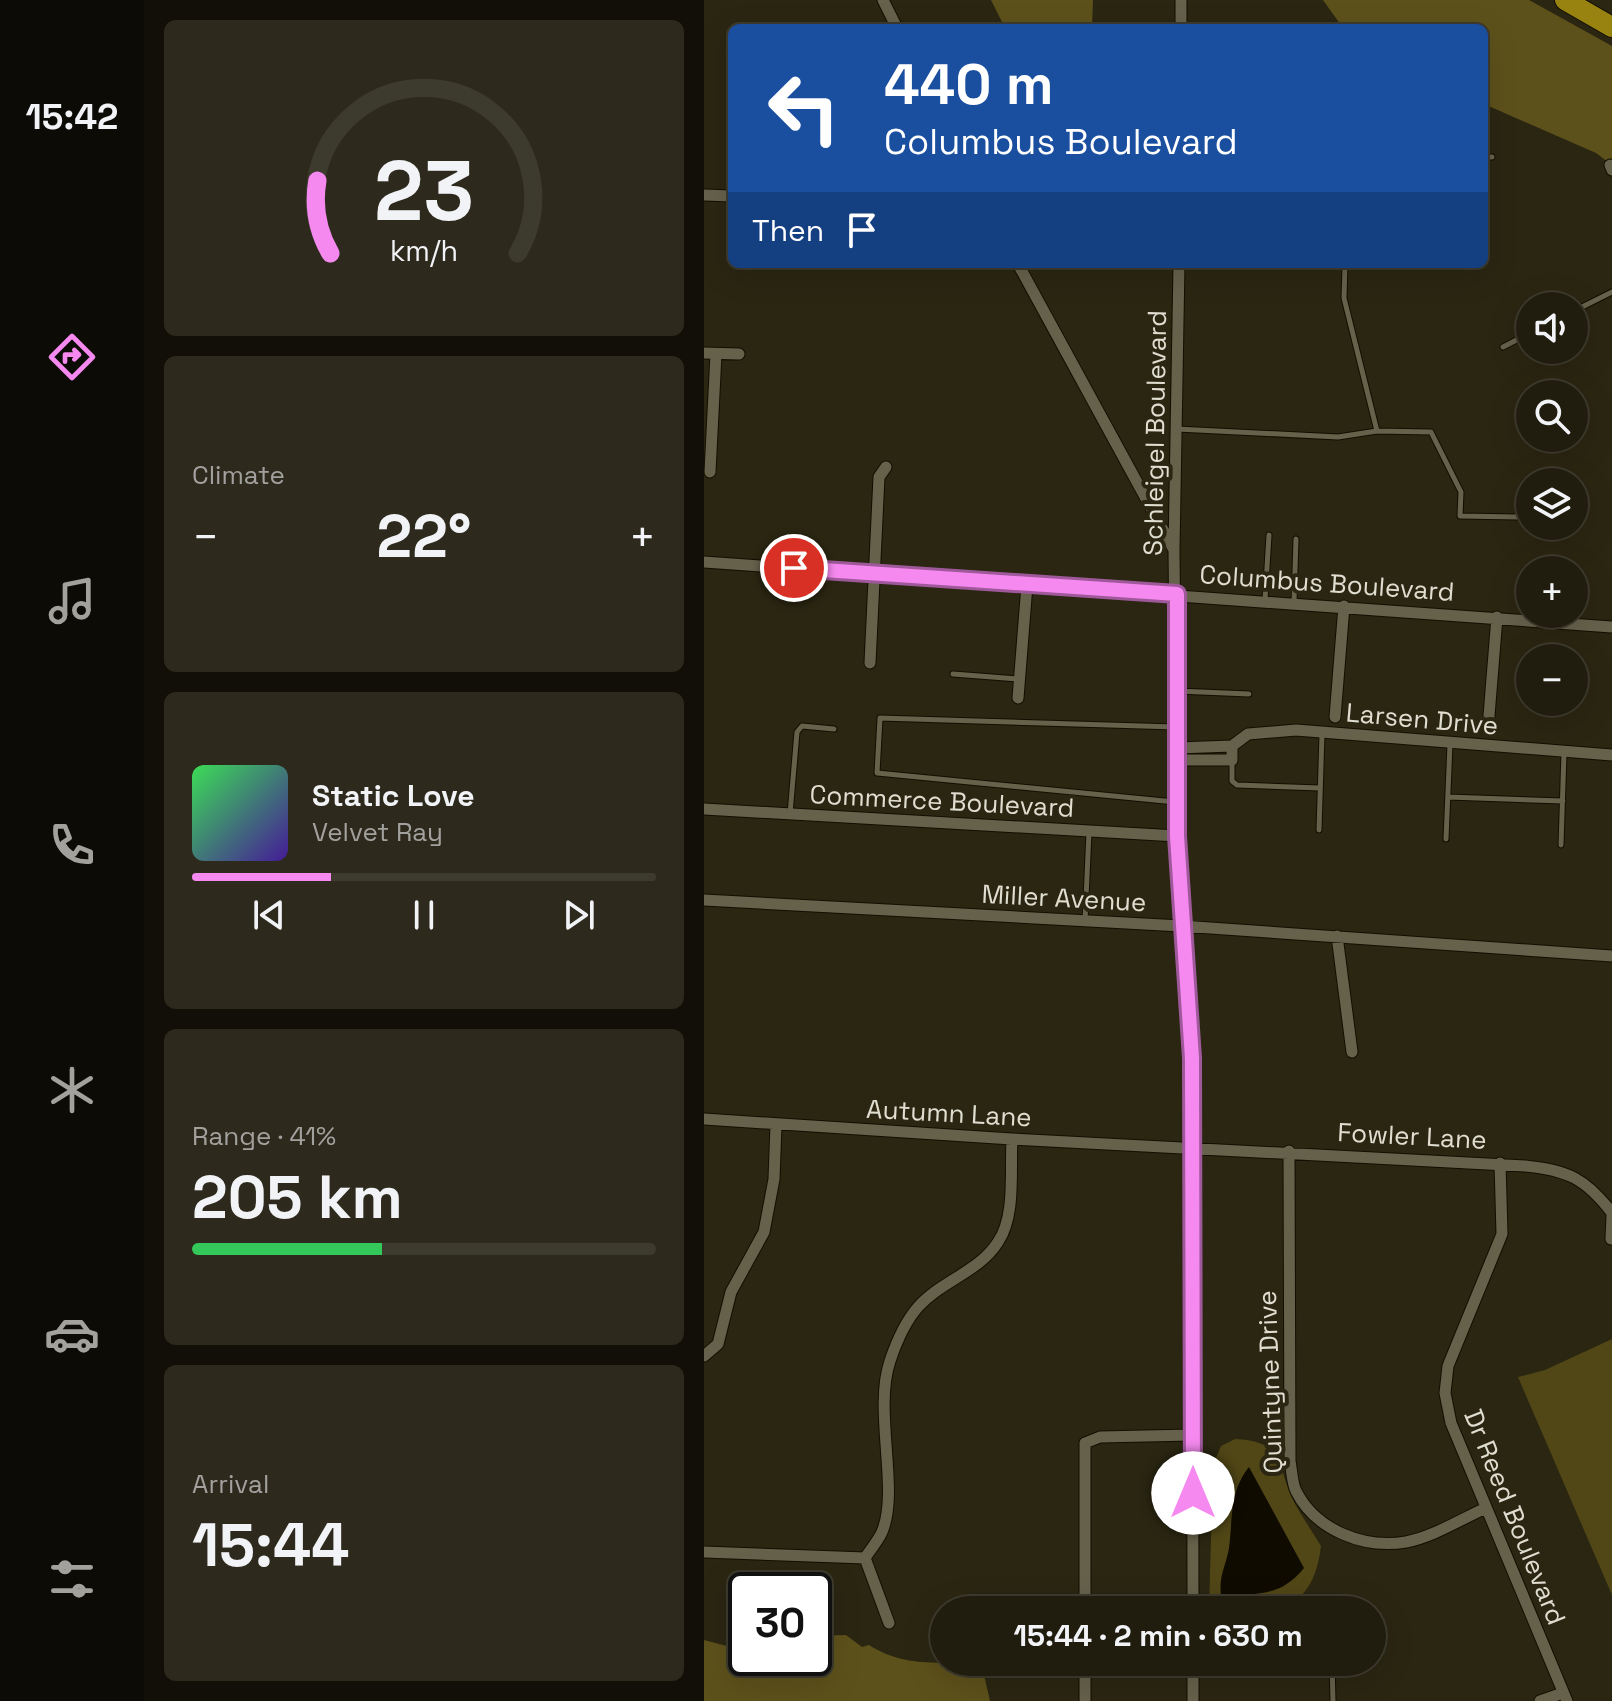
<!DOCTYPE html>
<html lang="en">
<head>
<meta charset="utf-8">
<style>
  body { margin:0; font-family:"Space Grotesk",sans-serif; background:#2d291c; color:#f1f3f6; height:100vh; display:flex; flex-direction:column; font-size:30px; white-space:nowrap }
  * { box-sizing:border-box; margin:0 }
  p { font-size:26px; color:#a2a19e }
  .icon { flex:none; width:44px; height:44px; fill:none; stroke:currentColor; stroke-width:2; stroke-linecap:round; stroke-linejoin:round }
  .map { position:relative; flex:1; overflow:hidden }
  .drawer { display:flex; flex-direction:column; gap:20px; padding:20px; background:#120f08; width:560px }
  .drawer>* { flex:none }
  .top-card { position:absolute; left:24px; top:24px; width:760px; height:244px; border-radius:12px; box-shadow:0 8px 32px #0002,0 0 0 2px #3d3a2e; background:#1a4fa0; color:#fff; overflow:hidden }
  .tools { position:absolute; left:812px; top:292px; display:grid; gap:16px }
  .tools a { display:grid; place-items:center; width:72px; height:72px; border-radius:50%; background:#201c0e; box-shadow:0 8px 32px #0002,0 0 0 2px #3d3a2e; font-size:40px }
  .speed { position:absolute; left:24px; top:1572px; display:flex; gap:16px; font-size:40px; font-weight:700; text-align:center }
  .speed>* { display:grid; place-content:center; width:104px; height:104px; border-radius:50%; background:#201c0e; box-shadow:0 8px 32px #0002,0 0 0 2px #3d3a2e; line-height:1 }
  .speed .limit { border:4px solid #111; border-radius:12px; background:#fff; color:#111 }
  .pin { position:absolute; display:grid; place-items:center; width:68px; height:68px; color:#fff; margin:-34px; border:4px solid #fff; border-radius:50%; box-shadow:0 2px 8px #0007 }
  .me { position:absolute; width:88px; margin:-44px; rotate:0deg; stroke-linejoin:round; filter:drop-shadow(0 0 6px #0008) }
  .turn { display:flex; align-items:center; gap:28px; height:168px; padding:0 24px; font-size:36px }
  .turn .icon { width:104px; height:104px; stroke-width:2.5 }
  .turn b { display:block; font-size:56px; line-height:68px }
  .then { display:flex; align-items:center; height:76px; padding:0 24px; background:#0003; gap:16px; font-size:30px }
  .big { font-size:60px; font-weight:700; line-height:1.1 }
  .drawer .card { flex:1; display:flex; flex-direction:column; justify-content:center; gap:12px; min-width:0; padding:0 28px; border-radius:12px; background:#2d291c }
  .drawer .dial { align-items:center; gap:0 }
  .dial svg { height:208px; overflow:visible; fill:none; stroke:#3d3a2e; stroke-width:7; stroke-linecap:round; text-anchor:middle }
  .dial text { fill:#f1f3f6; stroke:none }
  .song { display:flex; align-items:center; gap:24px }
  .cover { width:96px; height:96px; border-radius:12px; background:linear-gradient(135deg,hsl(130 70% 55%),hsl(260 70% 35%)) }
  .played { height:8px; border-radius:4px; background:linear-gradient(90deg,#f589ef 30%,#3d3a2e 30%) }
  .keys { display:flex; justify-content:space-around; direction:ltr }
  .heat { display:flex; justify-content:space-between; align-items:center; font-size:44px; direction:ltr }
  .charge { height:12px; border-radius:6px; background:linear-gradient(90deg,#34c759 41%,#3d3a2e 0) }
  .trip { position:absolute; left:226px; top:1596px; width:456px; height:80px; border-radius:40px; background:#201c0e; box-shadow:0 8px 32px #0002,0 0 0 2px #3d3a2e; font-weight:700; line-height:80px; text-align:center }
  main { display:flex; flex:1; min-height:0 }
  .menu { display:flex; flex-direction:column; width:144px; justify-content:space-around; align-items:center; background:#0d0b06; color:#a2a19e }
  .menu .icon { width:56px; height:56px }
  .menu .on { color:#f589ef }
  .menu b { font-size:36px; color:#f1f3f6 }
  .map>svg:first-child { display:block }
  .green { fill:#504616 }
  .forest { fill:#5d511b }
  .water { fill:#100b00 }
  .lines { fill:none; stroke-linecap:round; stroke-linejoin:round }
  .lane-casing { stroke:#130f00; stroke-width:7 }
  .street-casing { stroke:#130f00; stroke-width:13 }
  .highway-casing { stroke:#130f00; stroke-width:22 }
  .lane { stroke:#66614b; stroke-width:5 }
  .street { stroke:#66614b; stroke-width:11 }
  .highway { stroke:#988210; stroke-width:20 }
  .route-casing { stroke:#9f599b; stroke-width:20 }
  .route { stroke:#f589ef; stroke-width:14 }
  .labels { text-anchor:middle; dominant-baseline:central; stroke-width:8; stroke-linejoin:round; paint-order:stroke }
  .street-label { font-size:26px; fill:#e0ded1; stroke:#2a2612 }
</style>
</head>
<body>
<main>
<nav class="menu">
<b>15:42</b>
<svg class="icon on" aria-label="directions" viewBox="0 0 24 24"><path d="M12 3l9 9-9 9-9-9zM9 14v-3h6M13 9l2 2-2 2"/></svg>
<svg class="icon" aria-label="music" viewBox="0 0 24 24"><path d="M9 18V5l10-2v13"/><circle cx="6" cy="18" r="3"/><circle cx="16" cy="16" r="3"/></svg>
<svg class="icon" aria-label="phone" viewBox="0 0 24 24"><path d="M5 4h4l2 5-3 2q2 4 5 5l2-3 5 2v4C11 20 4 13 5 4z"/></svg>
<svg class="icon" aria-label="climate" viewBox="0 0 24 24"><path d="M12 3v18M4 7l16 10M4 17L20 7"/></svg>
<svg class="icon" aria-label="car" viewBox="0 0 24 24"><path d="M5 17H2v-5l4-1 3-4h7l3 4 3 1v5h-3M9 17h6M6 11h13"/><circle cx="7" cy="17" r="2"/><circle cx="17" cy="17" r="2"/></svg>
<svg class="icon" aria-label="filters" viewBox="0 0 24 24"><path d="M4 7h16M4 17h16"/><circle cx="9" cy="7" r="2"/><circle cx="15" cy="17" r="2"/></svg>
</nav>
<section class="drawer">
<div class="card dial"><svg viewBox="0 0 100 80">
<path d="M14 69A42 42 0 1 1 86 69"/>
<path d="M14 69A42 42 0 0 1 9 41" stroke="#f589ef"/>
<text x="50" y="56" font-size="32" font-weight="700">23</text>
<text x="50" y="72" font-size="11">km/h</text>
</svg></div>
<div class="card"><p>Climate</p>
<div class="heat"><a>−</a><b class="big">22°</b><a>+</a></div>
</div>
<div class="card">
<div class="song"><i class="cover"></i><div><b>Static Love</b><p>Velvet Ray</p></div></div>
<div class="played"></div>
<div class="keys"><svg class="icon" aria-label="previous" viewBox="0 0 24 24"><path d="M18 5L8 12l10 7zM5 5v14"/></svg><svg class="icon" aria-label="pause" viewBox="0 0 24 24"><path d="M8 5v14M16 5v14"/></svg><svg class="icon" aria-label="next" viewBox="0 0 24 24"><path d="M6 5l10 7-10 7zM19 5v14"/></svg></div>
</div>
<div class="card"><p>Range · 41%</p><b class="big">205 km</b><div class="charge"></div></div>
<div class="card"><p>Arrival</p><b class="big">15:44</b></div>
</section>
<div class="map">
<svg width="908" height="1701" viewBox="0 0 908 1701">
  <rect width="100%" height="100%" fill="#2a2612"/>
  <path class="green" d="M908 1339V1595L814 1377 841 1370Z
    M531 1439C582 1441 572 1466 590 1502 598 1517 608 1531 617 1546 608 1620 564 1610 505 1610L509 1465 517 1446Z"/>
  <path class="forest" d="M287 0H389L388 28H301Z
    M619 0H825L908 46V165L892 153 780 104V28H639Z
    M142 1635 158 1647 165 1645C201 1668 236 1662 277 1662L286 1701H0V1640L42 1651V1658L64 1662 71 1658H110V1636Z"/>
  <path class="water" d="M545 1467 600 1568C574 1600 551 1591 517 1599 515 1573 521 1570 525 1548 529 1518 525 1492 545 1467Z"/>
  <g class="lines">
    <g class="lane-casing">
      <path id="lane" d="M780 157H788
        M641 264 640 298 673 431
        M870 311 908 292
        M799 347 826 333
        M473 429 634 437 673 431 727 432 757 492 756 516 814 517
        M561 600 565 535
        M590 602 592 539
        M249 674 314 679
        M473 691 545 694
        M528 760V781L533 785 616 788
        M744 797 859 801
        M471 802 173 773 176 718 472 727
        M86 814 93 732 98 726 130 729
        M615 830 618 734
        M742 839 746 744
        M857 845 860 753
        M381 921 385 832
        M628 1662 629 1701"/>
    </g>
    <g class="street-casing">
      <path id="street" d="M179 0 193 28
        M477 28V0
        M906 165 908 170
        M0 195 28 196
        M314 264 470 550
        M475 264 470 550 473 836 488 1058 489 1610
        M0 353 35 354
        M6 472 12 354
        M0 562 908 627
        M166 663 175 477 182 467
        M314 698 323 585
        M631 717 640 606
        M784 728 793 617
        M473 748 528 746 544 734 592 730 908 755
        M473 760H528V746
        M0 809 473 836
        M0 900 477 926 908 956
        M633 936 648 1052
        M0 1119 308 1139 821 1166C864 1170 882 1179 908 1213
        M585 1151 586 1461C588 1471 588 1483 592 1491 612 1531 661 1549 702 1542 729 1537 757 1519 782 1508
        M796 1163 798 1234 744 1366 741 1393 747 1423 863 1701
        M907 1239 908 1215
        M0 1356 14 1344 27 1292 60 1232 70 1179 72 1125
        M0 1552 161 1558
        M161 1558C166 1550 174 1541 178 1532 196 1490 169 1411 186 1361 192 1343 201 1322 214 1307 237 1281 275 1272 294 1242 312 1216 306 1170 308 1139
        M161 1558 185 1623
        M381 1610V1443L396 1437 488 1435
        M381 1662V1701
        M489 1662V1701
        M836 1701 859 1693"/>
    </g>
    <g class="highway-casing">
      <path id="highway" d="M861 0 908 27"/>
    </g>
    <use href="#lane" class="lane"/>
    <use href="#street" class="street"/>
    <use href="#highway" class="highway"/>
  </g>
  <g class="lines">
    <g class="route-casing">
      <path id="route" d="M90 568 473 594V836L488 1058 489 1493"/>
    </g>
    <use href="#route" class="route"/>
  </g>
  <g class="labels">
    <g class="street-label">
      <text transform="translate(451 433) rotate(-89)">Schleigel Boulevard</text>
      <text transform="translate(623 583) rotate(4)">Columbus Boulevard</text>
      <text transform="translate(718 719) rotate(5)">Larsen Drive</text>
      <text transform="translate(238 801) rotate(3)">Commerce Boulevard</text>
      <text transform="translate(360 898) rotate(3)">Miller Avenue</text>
      <text transform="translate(245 1113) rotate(3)">Autumn Lane</text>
      <text transform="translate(708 1136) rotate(3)">Fowler Lane</text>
      <text transform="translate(566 1382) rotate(-92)">Quintyne Drive</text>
      <text transform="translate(811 1517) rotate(68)">Dr Reed Boulevard</text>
    </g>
  </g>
</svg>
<div class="tools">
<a><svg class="icon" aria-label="sound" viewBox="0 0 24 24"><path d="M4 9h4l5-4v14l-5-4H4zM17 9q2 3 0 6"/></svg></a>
<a><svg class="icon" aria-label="search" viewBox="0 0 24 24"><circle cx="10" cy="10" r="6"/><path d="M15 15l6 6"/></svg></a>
<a><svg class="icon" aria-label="layers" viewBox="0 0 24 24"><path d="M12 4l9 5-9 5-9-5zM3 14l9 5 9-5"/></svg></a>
<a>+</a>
<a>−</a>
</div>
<div class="speed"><div class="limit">30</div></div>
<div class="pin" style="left:90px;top:568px;background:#d93025"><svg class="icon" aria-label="arrive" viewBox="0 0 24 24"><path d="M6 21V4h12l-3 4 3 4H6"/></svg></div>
<svg class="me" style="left:489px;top:1493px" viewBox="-20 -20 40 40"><circle r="19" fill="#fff"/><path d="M0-13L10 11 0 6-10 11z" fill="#f589ef"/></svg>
<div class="trip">15:44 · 2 min · 630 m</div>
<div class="top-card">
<div class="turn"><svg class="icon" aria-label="left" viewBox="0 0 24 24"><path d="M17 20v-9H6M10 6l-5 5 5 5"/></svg><div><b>440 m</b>Columbus Boulevard</div></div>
<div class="then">Then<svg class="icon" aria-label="arrive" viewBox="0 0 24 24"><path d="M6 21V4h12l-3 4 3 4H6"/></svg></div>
</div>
</div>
</main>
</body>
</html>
